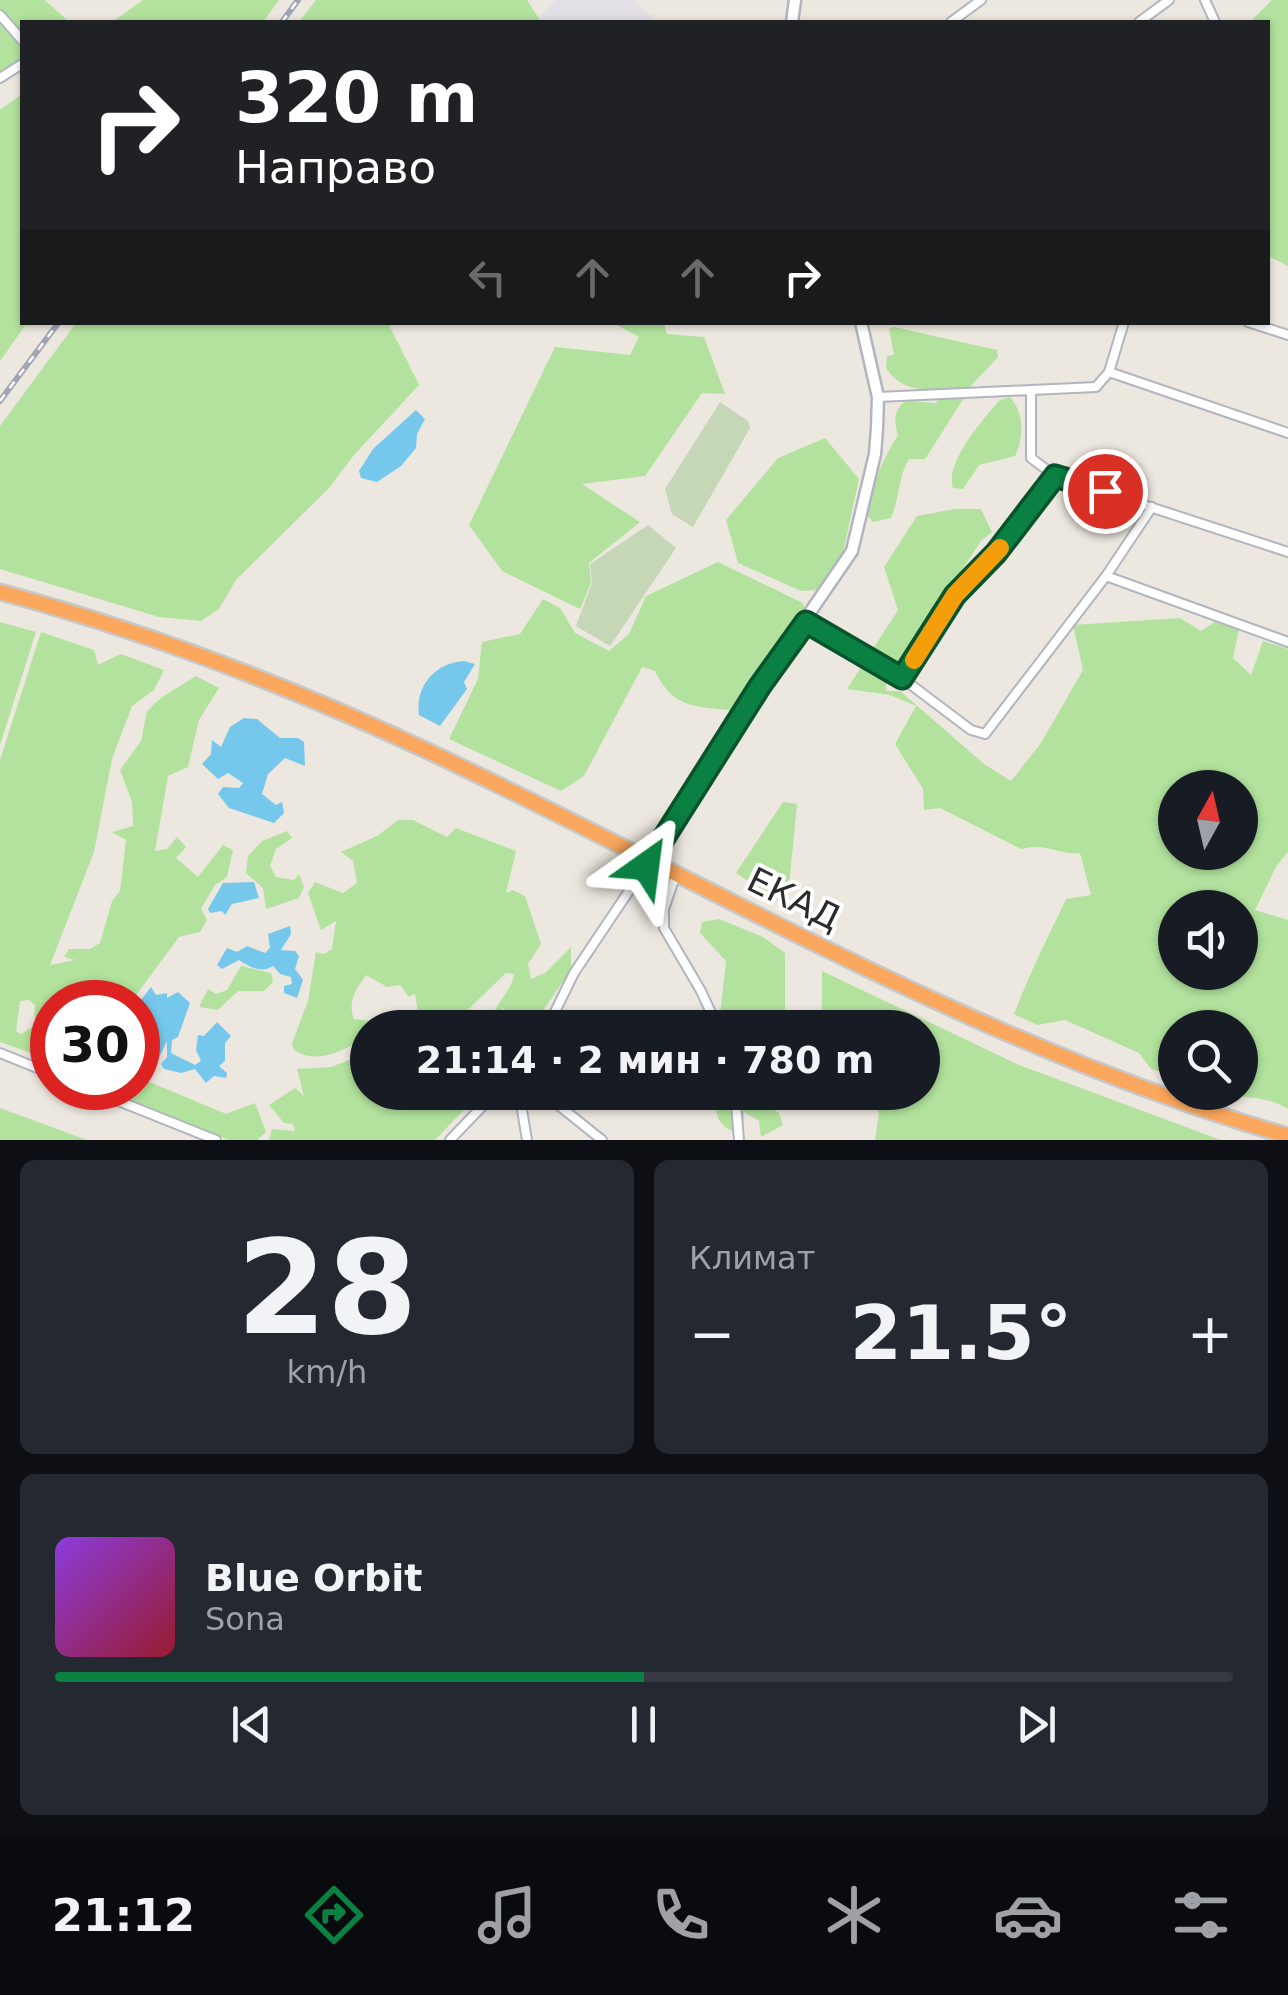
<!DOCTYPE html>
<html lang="ru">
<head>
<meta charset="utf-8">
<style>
  body { margin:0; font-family:"DejaVu Sans",sans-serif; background:#242831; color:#f1f3f6; height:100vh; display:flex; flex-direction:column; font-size:38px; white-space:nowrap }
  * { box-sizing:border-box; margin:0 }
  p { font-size:32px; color:#9ea1a6 }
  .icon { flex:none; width:55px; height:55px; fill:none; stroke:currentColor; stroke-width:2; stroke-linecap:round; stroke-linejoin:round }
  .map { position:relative; height:1140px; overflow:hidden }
  .side { display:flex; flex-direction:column; gap:20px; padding:20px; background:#0d0f14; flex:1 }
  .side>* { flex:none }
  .guide { position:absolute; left:20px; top:20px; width:1250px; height:305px; border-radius:0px; box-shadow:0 2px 8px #0004; background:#202124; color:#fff; overflow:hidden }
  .needle { width:65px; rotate:8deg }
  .controls { position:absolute; left:1158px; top:770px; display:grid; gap:20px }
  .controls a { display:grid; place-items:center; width:100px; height:100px; border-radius:50%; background:#171b24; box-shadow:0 2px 8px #0004; font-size:50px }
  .speed { position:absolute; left:30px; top:980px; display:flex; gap:20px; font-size:50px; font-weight:700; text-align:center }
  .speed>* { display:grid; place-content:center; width:130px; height:130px; border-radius:50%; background:#171b24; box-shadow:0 2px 8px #0004; line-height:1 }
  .speed .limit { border:15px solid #d22; background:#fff; color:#111 }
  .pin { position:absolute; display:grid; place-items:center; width:85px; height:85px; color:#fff; margin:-42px; border:5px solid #fff; border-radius:50%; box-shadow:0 2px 10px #0007 }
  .me { position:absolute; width:110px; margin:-55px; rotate:31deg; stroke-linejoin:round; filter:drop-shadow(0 0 8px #0008) }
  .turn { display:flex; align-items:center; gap:35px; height:210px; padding:0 50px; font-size:45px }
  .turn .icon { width:130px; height:130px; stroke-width:2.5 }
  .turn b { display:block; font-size:70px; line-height:85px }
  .lanes { display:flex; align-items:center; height:95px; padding:0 50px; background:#0003; justify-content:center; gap:50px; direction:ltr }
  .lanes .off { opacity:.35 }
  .big { font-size:75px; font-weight:600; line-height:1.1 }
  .side .tile { flex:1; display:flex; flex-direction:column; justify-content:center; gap:15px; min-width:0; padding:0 35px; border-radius:15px; background:#242831 }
  .side .dial { align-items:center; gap:0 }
  .dial b { font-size:130px; line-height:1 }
  .song { display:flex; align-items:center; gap:30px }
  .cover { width:120px; height:120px; border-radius:15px; background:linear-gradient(135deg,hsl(270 70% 55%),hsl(350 70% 35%)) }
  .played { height:10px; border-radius:5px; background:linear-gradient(90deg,#0b8043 50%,#363941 50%) }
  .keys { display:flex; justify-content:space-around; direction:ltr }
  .heat { display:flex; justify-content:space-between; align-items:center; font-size:55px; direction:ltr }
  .side .tiles { flex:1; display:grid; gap:20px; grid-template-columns:1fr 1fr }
  .tile:last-child { grid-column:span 2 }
  .trip { position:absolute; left:350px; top:1010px; width:590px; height:100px; border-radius:50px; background:#171b24; box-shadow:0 2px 8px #0004; font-weight:600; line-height:100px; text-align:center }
  .tabs { display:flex; height:160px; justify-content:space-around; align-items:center; background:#090b0e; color:#9ea1a6 }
  .tabs .icon { width:70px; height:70px }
  .tabs .selected { color:#0b8043 }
  .tabs b { font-size:45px; color:#f1f3f6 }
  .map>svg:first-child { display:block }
  .industrial { fill:#e2dfe6 }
  .green { fill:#b2e29d; fill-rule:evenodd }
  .cemetery { fill:#c5d7b7 }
  .water { fill:#75c8ec }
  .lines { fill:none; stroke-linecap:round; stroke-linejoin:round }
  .street-casing { stroke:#b2b5bf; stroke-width:12 }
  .secondary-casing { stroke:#b2b5bf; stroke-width:15 }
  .highway-casing { stroke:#c8c8c8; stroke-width:19 }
  .street { stroke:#fff; stroke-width:8 }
  .secondary { stroke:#fff; stroke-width:10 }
  .highway { stroke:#fba75d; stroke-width:14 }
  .rail-casing { stroke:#a2a4b6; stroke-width:6 }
  .rail { stroke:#fff; stroke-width:2.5; stroke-dasharray:8; stroke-linecap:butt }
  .route-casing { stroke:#07532c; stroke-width:25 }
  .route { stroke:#0b8043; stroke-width:18 }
  .slow { stroke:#f59e0b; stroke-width:18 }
  .labels { text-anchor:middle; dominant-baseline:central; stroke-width:8; stroke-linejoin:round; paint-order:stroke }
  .street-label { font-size:35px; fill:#2c2c2c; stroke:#fff }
</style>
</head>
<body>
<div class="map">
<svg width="1288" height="1140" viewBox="0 0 1288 1140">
  <rect width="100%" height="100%" fill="#ede8df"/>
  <path class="industrial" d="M556 0H634L657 22H543L538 18Z"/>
  <path class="green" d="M0 0H45L69 22H22V67L0 81Z
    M143 0H279L263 22H112Z
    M316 0H527L541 22H299Z
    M1272 0H1288V266L1268 256V22H1250Z
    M22 94V322L27 323 0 361V110Z
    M76 323H388L419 385 354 455 329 488 236 580 219 609 201 621 159 617 0 569V426Z
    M613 323H664L667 334 704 337 725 394 702 393 645 476 582 484 640 522 589 563 591 583 580 609 502 571 469 525 555 347 630 355 639 337Z
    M894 327 997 350 998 357 969 388C937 389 905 397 886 368L887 356 894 355 889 328Z
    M940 397 964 398 925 459H909C898 476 900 498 891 518L873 522 868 516C871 485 882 461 898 435 894 421 893 412 905 401L936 403Z
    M1010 397C1025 414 1024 438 1015 456L979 465 963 489 953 488C944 463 984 418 1000 400Z
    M825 438 859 479 843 553 819 590 801 591 738 563 726 520 778 458Z
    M955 509H981L992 532 981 541 886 684V691H900L984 764 1011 781 1041 743 1083 670 1073 625 1180 618 1201 631 1216 621 1239 629 1233 658 1251 675 1263 641 1288 649V852L1277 865 1255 910 1288 920V1109C1262 1094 1253 1101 1227 1093L1240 1092V1028H1175V1076L1151 1069 1139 1053 1065 1020 1037 1025 1014 1014C1030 973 1047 939 1066 899L1091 895 1080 853C1056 855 1048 842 1021 849L940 808 924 810 923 789 895 744 916 706 890 695 847 689 898 610 884 567 917 516ZM1175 788H1240V852H1175ZM1175 908H1240V972H1175Z
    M718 562 803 603 806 614 738 711C698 706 674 711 655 671L642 667 584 776 561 791 449 739 478 679 482 642 520 634 543 599 560 608 575 633 609 651 629 634 646 596Z
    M0 622 36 632 0 745Z
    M41 632 94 650 98 665 121 654 164 670 154 690 132 706 112 759 94 852 50 965 75 960 64 957 69 949H90L100 943 112 901 120 891 126 840 112 832 133 826 132 802 120 770 141 741 147 711 162 697 196 676 219 688 199 720 188 767 168 776 155 851 167 849 177 837 186 847 176 858 198 877 223 845 233 850 227 877 215 885 201 909 207 920 200 932 179 937 131 1002H52V1057C41 1045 32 1022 35 1005L29 1000 20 1001 16 1031 21 1034 34 1026 42 1057 0 1042V760Z
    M783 802 797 804 787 906 736 873Z
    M398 820H413L447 837 456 828 516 851 506 893 513 890 525 896 541 944 528 964 531 979 545 973 571 947V970L531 1028 494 1027 506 1014 503 1008 492 1018C496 1002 512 991 514 974L506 973 457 1020 420 1025 415 994 409 997 400 985 387 987 366 975C356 990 347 1001 354 1019L369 1021 367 1038C342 1049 320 1066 294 1050L292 1043 308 1001 316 952 324 954 332 949 336 921 321 930 308 893 315 882 343 893 357 883 353 861 341 852 377 836Z
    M287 831 292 838 276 849 270 866 276 877 294 880 299 874 304 887 299 898 266 909 263 888 246 873 248 856 262 841Z
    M719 919 763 937 785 953V1027H735L720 1015 726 961 700 933 702 922Z
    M241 966 271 973 273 982 264 991H238L218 1010 199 1007 208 989 216 994 227 990Z
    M822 971 1019 1065 1221 1140H875L879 1113 866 1093 922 1092V1028L822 1027Z
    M367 1053 368 1092 480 1093 435 1140H269L272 1129 295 1131 293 1124 284 1123 269 1105 295 1088 304 1096 297 1069 331 1067Z
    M138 1070 140 1078 226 1114 255 1103 266 1132 257 1140H229L98 1088H138Z
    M715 1093H749L779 1113 783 1125 761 1137 759 1121 744 1112 743 1136C718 1126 715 1119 715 1093Z
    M0 1108 87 1140H0Z"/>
  <path class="cemetery" d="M720 402 748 421 750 428 693 527 672 514 665 489Z
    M648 525 676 548 610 646 576 626 592 583 590 564Z"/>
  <path class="water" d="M416 410 425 419 417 434 416 448 401 466 377 482 361 478 359 471 373 449Z
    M464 661 475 664 464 682 467 689 440 726 419 715C415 686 435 663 464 661Z
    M244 718 257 719 280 738H298L304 742 305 766 285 758 268 774 262 794 276 805 282 802 284 813 274 823 229 808 218 794 223 787 239 788 243 783 228 773 218 779 202 764 211 754 212 740 221 747 230 727Z
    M254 882 259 898 232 904 225 915 222 911 210 913 208 909 223 883Z
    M290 926 291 934 281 950 295 951 299 956 295 969 303 980 297 998 284 993V986L292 984 291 977 280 974 273 966C261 974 250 967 239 960L222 969 217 965 227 948 237 952 247 946 265 953 270 948 268 934Z
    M151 987 156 995 167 993V998L178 992 190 1003 178 1037 172 1040 171 1053 195 1065 201 1061 196 1050 198 1035 204 1036 217 1022 231 1036 225 1043V1061L219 1066 227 1073 226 1078 214 1076 206 1083 195 1069 181 1073 164 1069 161 1064 167 1057V1041L158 1060 138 1051V1004Z"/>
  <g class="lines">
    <g class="street-casing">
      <path id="street" d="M1205 0 1215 22
        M0 15 22 40
        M951 22 981 0
        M1139 22 1169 0
        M0 78 22 64
        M1248 322 1288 335
        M1109 372 1288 433
        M1031 392V458L1055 476 1288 552
        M878 397 1096 387 1109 372 1124 322
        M1152 507 1106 576 1288 642
        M806 621 902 678 971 730 985 734 1106 576
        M902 678 955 595 996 553 1055 476
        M676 874 664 909V928L701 991 718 1028
        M547 1028 574 973 649 861
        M0 1053 52 1074
        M86 1088 216 1140
        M519 1092 527 1140
        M542 1092 602 1140
        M735 1092 739 1140
        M450 1140 496 1092"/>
    </g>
    <g class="secondary-casing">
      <path id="secondary" d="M792 22 795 0
        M650 860 759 687 852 551 875 454 877 428 878 397 861 322"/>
    </g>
    <g class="highway-casing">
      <path id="highway" d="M0 592C148 632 294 688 432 753 716 887 986 1049 1288 1136"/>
    </g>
    <use href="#street" class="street"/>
    <use href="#secondary" class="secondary"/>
    <use href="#highway" class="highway"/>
    <g class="rail-casing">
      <path id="rail" d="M282 22 298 0
        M0 401 59 322"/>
    </g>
    <use href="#rail" class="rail"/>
  </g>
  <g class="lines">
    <g class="route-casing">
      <path id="route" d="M646 866 760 686 806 622 902 678 955 595 996 553 1055 476 1105 491"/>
    </g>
    <use href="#route" class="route"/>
    <path class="slow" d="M914 660 955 595 1000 548"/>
  </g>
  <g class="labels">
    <g class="street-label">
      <text transform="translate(794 899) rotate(26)">ЕКАД</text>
    </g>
  </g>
</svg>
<div class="controls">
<a><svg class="needle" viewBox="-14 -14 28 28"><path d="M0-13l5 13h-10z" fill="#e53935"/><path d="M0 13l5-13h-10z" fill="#9ea1a6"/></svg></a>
<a><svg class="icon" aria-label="sound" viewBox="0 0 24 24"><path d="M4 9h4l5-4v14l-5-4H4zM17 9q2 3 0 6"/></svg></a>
<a><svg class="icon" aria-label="search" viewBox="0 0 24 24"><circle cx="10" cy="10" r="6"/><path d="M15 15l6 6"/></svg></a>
</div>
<div class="speed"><div class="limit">30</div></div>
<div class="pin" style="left:1105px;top:491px;background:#d93025"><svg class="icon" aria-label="arrive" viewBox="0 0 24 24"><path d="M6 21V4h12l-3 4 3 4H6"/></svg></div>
<svg class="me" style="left:646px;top:866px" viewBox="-20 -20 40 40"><path d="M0-17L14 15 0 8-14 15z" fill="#0b8043" stroke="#fff" stroke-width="4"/></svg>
<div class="trip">21:14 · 2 мин · 780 m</div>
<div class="guide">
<div class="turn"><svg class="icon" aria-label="right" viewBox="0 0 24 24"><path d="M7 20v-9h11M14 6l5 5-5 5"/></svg><div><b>320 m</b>Направо</div></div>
<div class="lanes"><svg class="icon off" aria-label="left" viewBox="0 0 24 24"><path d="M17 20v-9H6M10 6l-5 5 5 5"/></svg><svg class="icon off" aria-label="ahead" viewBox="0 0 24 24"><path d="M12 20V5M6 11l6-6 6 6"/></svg><svg class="icon off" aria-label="ahead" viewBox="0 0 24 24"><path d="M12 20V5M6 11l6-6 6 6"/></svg><svg class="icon" aria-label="right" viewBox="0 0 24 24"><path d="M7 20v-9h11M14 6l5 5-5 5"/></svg></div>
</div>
</div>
<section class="side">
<div class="tiles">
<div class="tile dial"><b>28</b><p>km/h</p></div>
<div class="tile"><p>Климат</p>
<div class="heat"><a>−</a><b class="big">21.5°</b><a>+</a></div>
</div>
<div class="tile">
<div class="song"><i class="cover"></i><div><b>Blue Orbit</b><p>Sona</p></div></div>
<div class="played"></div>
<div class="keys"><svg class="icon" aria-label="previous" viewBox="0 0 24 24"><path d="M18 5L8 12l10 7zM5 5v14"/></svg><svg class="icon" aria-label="pause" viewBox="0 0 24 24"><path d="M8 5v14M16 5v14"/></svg><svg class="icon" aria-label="next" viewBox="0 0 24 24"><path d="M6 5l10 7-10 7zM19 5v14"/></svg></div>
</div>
</div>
</section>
<nav class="tabs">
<b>21:12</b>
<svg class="icon selected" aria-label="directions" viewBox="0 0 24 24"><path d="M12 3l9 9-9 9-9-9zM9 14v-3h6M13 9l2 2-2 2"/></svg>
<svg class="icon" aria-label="music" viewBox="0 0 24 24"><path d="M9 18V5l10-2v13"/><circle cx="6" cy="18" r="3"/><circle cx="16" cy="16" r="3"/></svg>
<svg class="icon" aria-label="phone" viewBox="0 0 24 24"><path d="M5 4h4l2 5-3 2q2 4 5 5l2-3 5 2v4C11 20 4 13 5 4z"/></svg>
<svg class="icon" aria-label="climate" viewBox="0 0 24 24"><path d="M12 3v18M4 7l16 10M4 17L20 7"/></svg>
<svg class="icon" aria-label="car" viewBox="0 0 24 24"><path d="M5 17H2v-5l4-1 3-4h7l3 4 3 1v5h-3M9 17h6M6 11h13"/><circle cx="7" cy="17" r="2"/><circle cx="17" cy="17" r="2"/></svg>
<svg class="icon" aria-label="filters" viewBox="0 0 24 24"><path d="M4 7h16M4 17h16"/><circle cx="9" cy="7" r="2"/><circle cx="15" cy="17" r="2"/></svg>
</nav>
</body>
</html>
